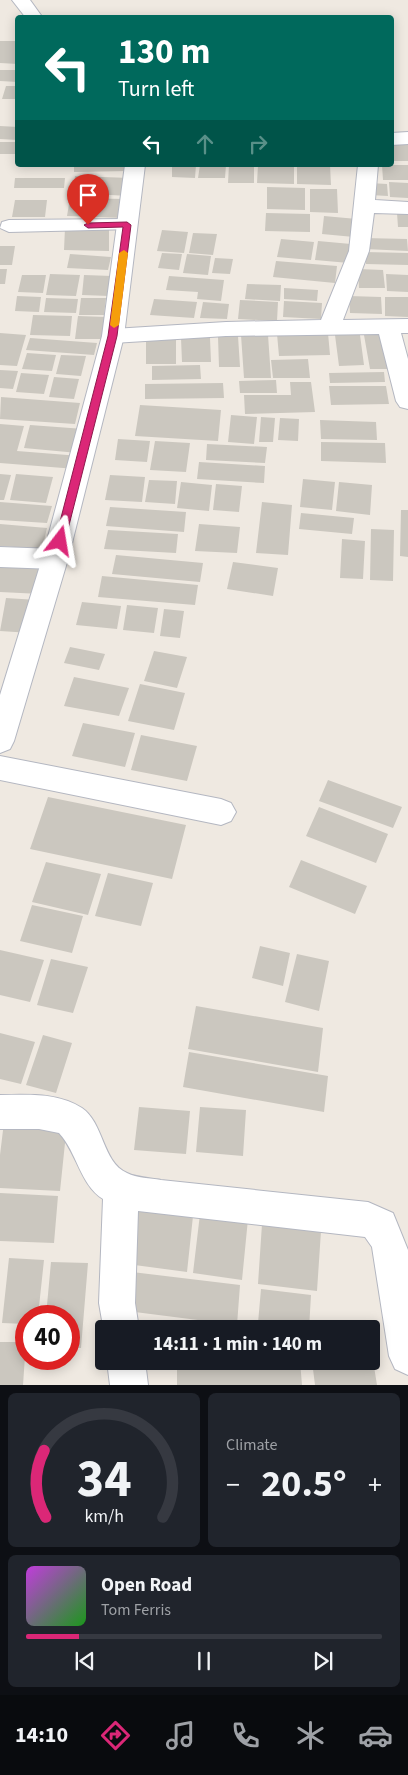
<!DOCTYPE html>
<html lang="en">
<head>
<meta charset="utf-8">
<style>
  body { margin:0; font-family:"Source Sans 3",sans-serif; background:#20242c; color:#f1f3f6; height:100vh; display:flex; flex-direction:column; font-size:19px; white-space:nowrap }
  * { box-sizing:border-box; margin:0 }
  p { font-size:16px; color:#9ea1a6 }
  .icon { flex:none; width:28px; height:28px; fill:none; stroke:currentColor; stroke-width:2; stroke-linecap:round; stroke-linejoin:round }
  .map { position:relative; height:1385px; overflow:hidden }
  .panel { display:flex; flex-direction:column; gap:8px; padding:8px; background:#0d0f14; flex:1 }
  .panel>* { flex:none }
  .hud { position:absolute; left:15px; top:15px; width:379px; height:152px; border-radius:5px; box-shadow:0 2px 12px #0003; background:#00695c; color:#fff; overflow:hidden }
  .speed { position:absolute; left:15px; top:1305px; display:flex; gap:10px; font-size:25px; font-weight:700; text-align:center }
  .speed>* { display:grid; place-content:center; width:65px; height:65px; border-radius:50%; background:#171b24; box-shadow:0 2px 12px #0003; line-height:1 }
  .speed .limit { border:8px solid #d22; background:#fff; color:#111 }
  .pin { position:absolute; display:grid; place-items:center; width:42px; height:42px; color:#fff; margin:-51px -21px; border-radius:50% 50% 50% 0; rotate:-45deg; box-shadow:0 0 5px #0007 }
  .pin .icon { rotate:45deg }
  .me { position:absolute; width:55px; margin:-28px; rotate:14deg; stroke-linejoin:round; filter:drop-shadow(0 0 4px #0008) }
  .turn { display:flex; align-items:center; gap:18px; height:105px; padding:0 20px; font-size:22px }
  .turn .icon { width:65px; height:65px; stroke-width:2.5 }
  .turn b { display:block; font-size:35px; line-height:42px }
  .lanes { display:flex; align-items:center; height:48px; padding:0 20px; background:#0003; justify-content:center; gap:25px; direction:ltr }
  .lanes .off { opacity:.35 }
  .big { font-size:38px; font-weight:700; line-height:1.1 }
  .panel .widget { flex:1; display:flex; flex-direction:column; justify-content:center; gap:8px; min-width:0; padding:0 18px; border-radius:8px; background:#20242c }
  .panel .dial { align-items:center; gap:0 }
  .dial svg { height:130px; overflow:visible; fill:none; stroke:#363941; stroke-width:7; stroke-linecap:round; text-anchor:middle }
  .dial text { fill:#f1f3f6; stroke:none }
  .song { display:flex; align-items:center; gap:15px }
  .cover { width:60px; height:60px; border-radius:8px; background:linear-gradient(135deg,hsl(290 70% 55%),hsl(120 70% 35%)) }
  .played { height:5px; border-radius:2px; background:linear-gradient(90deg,#db2777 15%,#363941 15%) }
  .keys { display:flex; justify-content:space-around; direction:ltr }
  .heat { display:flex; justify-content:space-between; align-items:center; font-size:28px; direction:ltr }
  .panel .tiles { flex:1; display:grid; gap:8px; grid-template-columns:1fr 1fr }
  .widget:last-child { grid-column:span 2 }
  .trip { position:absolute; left:95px; top:1320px; width:285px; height:50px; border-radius:5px; background:#171b24; box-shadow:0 2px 12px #0003; font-weight:700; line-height:50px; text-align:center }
  .tabs { display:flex; height:80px; justify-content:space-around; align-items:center; background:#090b0e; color:#9ea1a6 }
  .tabs .icon { width:35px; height:35px }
  .tabs .selected { color:#db2777 }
  .tabs b { font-size:22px; color:#f1f3f6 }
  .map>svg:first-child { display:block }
  .building { fill:#cbc7bf }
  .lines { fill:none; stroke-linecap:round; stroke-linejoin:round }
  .street-casing { stroke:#b4b7c1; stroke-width:2 }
  .secondary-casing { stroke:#b4b7c1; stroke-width:2 }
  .street { fill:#fff; fill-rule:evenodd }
  .secondary { fill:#fff; fill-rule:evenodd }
  .route { fill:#db2777; stroke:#8e194d }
  .slow { fill:#f59e0b }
</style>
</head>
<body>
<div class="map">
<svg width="408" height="1385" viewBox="0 0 408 1385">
  <rect width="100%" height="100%" fill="#efe9e1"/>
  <path class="building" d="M0 41H18V64L0 63Z
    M0 70H18V82L0 81Z
    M6 86H18V99H2Z
    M0 126 18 127V140L0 139Z
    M0 142H18V154H0Z
    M391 145H408V161H391Z
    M74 165H127V171L74 172Z
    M172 165H196L195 178 172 177Z
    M200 165H226L225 178H198Z
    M229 165H254V183H228Z
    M258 165H294V184L257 183Z
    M297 165H330L331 185 297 184Z
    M382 165H408V180H383Z
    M75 176 130 178 129 196 73 193Z
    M15 178H65L64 188H14Z
    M389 182 408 183V198L390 197Z
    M370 183 387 184 388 196 370 195Z
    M267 187 305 188V210L267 209Z
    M310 189H337L338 213 310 212Z
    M70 198 126 199 125 218 67 216Z
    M15 200H47L45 217H12Z
    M266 213 310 214V232L265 231Z
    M397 213 408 214V227H398Z
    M324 216 357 219 354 237 322 234Z
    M65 228 109 229V251L64 250Z
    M162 230 188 232 184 253 157 251Z
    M193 233 217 234 213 255 189 253Z
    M364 238 407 239 408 251 365 249Z
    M281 239 314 242 311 260 277 257Z
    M318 241 351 244 349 263 315 260Z
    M0 246H15L12 265H0Z
    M365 252 408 253V265L366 264Z
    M162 253 182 254 179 270 158 268Z
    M70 254 111 257 108 270 67 268Z
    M187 254 211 256 208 275 183 273Z
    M215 258 233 259 230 274 212 273Z
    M276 261 337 266 335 283 273 277Z
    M0 269H7L5 284H0Z
    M358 269 383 270 385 288H359Z
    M50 274 80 275 76 296 46 295Z
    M386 274 408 275V292L387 291Z
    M22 275H46L43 293 18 292Z
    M84 275 112 276 110 296 82 295Z
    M169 276 224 280 221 301 197 299 198 292 166 290Z
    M247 284 281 285 280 301 245 299Z
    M284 288 318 290 317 301 284 299Z
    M17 296 41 297 39 312 15 311Z
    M349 296 381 297 382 314 350 313Z
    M385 297H408V317L385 316Z
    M46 298 78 299 76 313 44 312Z
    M81 298H106L104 315H79Z
    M154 299 197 302 194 318 150 315Z
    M240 300 278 302 277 321 238 319Z
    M284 301 322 303 321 319 283 317Z
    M203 302 229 304 227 319 200 318Z
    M33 315 72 316 70 336 30 335Z
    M78 316 106 317 104 339H75Z
    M0 333 26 335 17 366 0 365Z
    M328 333 330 355 279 356 277 334Z
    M384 334 390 369H370L364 335Z
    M241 335H268L271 378H244Z
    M335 335H360L364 365 339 366Z
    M238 336 240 367H219L218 337Z
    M30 338 97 343 94 355 26 350Z
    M181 338H210L211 362H182Z
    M176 339V364H146V340Z
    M27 353 56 355 52 371 22 369Z
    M61 355 86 356 81 376 56 374Z
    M308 359 310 378H273L271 360Z
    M200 365 201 379 152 380V366Z
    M0 370 18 371 13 389 0 388Z
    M384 372 385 382 330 383 329 373Z
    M21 373 49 375 44 394 16 392Z
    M54 377 79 379 74 399 49 397Z
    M276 380 277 393H240L239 381Z
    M290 382H311L315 412 245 414 244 395H291Z
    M223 383 224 398 145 399V384Z
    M329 386H386L389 404 331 405Z
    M1 397 80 403 75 424 0 419Z
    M140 405 221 410 218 441 135 436Z
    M231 415 257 417 254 444 228 442Z
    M261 417 275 418 273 442H259Z
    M280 418 299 419 298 441 278 440Z
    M320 420 376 422 377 440 321 439Z
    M0 424 24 426 17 451 80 456 76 469 0 463Z
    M30 425 84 429 78 453 24 448Z
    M118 439 150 441 147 462 115 460Z
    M155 441 190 443 186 472 150 470Z
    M321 442 385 443 386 463 321 461Z
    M207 444 267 447 265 463 206 460Z
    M199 462 265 466 264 483 197 479Z
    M0 474 11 475 4 500H0Z
    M16 474 53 477 46 503 10 500Z
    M110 475 145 477 142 502 105 500Z
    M303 479 335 482 332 510 300 507Z
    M149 480 177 481 175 504 145 502Z
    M181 482 212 485 209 511 177 508Z
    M339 482 372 485 370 515 336 511Z
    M216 484 242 486 239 512 213 510Z
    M0 502 52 506 47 523 0 520Z
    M262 502 292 505 288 555 256 553Z
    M110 507 186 512 184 532 106 526Z
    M401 510H408V557L400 556Z
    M301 513 354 518 352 534 299 529Z
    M0 524 47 528 42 549 0 546Z
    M199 524 240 527 237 553 195 551Z
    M371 529 394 530 393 581 370 580Z
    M108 530 178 534 176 553 104 549Z
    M342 539 365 541 363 579 340 578Z
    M116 555 203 563 200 582 112 574Z
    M0 559 47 562 41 594 0 592Z
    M233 562 278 568 273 596 227 589Z
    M102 576 198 585 195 605 98 597Z
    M6 598 37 600 31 633 0 631Z
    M82 602 121 606 117 629 76 625Z
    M127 605 158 608 154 633 123 630Z
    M164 609 184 611 180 638 160 636Z
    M70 647 105 654 99 670 64 663Z
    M154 651 187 657 177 688 144 681Z
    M74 677 129 688 119 716 64 706Z
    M140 684 185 693 174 730 128 721Z
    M83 723 135 733 125 767 72 756Z
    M141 735 197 746 187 781 131 770Z
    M328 780 402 807 393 828 319 801Z
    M48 797 186 825 172 879 30 849Z
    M319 807 388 834 376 863 306 836Z
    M301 860 367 886 355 914 289 887Z
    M46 862 101 874 88 915 32 902Z
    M108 873 153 883 141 926 95 916Z
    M32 905 83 916 72 953 20 941Z
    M260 946 290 953 283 986 252 978Z
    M0 950 44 960 30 1002 0 995Z
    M297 954 329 961 319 1011 285 1002Z
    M51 959 88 967 73 1013 37 1005Z
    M196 1006 323 1028 318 1072 188 1049Z
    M0 1033 35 1042 21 1084 0 1079Z
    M43 1035 72 1043 56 1093 26 1085Z
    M189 1052 328 1076 324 1112 183 1087Z
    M139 1107 190 1111 186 1154 134 1150Z
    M200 1107 246 1110 243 1156 196 1152Z
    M4 1122 67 1124 60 1191 0 1188V1155Z
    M0 1193 58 1196 54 1243 0 1241Z
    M135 1209 193 1216 187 1272 127 1264Z
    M200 1214 248 1219 242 1280 193 1273Z
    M262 1224 321 1231 317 1291 258 1284Z
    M9 1258 44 1260 38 1316H26V1324L2 1323Z
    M51 1262 88 1263 81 1348H69V1316H46Z
    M132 1272 240 1285 237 1325 127 1311Z
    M261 1289 311 1295 309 1329 258 1323Z
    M0 1342H26L23 1385H0Z
    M371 1348 377 1385H315L312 1361H371Z
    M177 1361H300L302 1385H177Z"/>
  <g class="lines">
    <g class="street-casing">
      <path id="street" d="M408 132V144L391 145V133Z
        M358 165H378L375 200 408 202V214L374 213 369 251 343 320 408 319V333H401L408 359V409L400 407 396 401 379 334 226 336 113 343 105 341 102 336 105 331 113 329 226 322 321 320 349 251Z
        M127 219 134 221 137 225 134 229 9 232 0 228 2 222 9 220Z
        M0 547 55 549 64 552 68 559 64 566 55 569 0 567Z
        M0 756 221 799 231 803 236 812 231 821 221 825 0 780Z
        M0 1095C28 1095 57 1092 82 1108 104 1123 102 1162 127 1173 137 1178 150 1178 161 1180L368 1202 393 1213 408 1250V1375L395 1369 389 1356 372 1247 365 1237 138 1211 135 1303 139 1329H104V1332L99 1303 103 1199C80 1185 77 1152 59 1133L39 1129H0Z
        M107 1361H145L148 1385H110Z"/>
    </g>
    <g class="secondary-casing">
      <path id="secondary" d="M12 0H30L43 18H26Z
        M125 165H145L124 336 68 559 14 741 10 749 0 753V695L42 559 102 336Z"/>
    </g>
    <use href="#street" class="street"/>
    <use href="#secondary" class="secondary"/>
  </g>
  <path class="route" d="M127 222 131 225 117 336 65 541 60 545 55 541 108 336 123 227 88 228 84 225 88 223Z"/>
  <path class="slow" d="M124 250 128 253 119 325 114 328 110 325 119 253Z"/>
</svg>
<div class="speed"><div class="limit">40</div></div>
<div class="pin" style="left:88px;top:225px;background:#d93025"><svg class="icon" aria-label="arrive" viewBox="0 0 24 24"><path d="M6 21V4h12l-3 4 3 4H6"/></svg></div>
<svg class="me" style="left:60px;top:541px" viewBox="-20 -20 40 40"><path d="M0-17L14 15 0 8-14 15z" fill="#db2777" stroke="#fff" stroke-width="4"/></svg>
<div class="trip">14:11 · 1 min · 140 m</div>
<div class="hud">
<div class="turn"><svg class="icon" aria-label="left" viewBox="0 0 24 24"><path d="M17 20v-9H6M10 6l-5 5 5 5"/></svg><div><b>130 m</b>Turn left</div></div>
<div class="lanes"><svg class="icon" aria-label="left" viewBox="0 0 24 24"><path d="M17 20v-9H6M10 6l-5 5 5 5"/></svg><svg class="icon off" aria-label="ahead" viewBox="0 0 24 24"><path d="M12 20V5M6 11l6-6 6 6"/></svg><svg class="icon off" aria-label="right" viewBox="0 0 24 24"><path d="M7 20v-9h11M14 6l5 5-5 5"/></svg></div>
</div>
</div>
<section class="panel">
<div class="tiles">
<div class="widget dial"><svg viewBox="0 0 100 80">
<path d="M14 69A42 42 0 1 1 86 69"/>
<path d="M14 69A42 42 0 0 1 13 28" stroke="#db2777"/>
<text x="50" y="56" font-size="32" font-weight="700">34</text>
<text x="50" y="72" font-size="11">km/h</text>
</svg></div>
<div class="widget"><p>Climate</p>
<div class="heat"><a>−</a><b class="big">20.5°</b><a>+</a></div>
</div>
<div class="widget">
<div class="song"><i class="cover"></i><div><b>Open Road</b><p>Tom Ferris</p></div></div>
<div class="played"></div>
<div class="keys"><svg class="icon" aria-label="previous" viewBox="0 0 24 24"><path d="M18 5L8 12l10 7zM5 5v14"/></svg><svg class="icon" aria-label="pause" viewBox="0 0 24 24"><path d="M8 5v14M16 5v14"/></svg><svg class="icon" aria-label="next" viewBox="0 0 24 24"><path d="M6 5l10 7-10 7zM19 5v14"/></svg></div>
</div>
</div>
</section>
<nav class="tabs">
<b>14:10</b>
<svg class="icon selected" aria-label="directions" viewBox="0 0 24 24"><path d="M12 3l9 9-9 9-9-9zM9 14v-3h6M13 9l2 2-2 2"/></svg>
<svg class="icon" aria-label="music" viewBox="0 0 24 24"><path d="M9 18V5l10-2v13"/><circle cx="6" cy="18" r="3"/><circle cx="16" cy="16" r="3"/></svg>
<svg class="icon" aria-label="phone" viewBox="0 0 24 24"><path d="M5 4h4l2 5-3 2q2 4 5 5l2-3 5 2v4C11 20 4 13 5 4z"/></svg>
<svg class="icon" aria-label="climate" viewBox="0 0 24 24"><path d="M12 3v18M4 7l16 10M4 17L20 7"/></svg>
<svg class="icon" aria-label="car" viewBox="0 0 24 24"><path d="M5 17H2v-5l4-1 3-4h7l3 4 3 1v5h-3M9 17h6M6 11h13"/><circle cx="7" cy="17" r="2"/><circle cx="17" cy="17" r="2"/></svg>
</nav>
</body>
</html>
